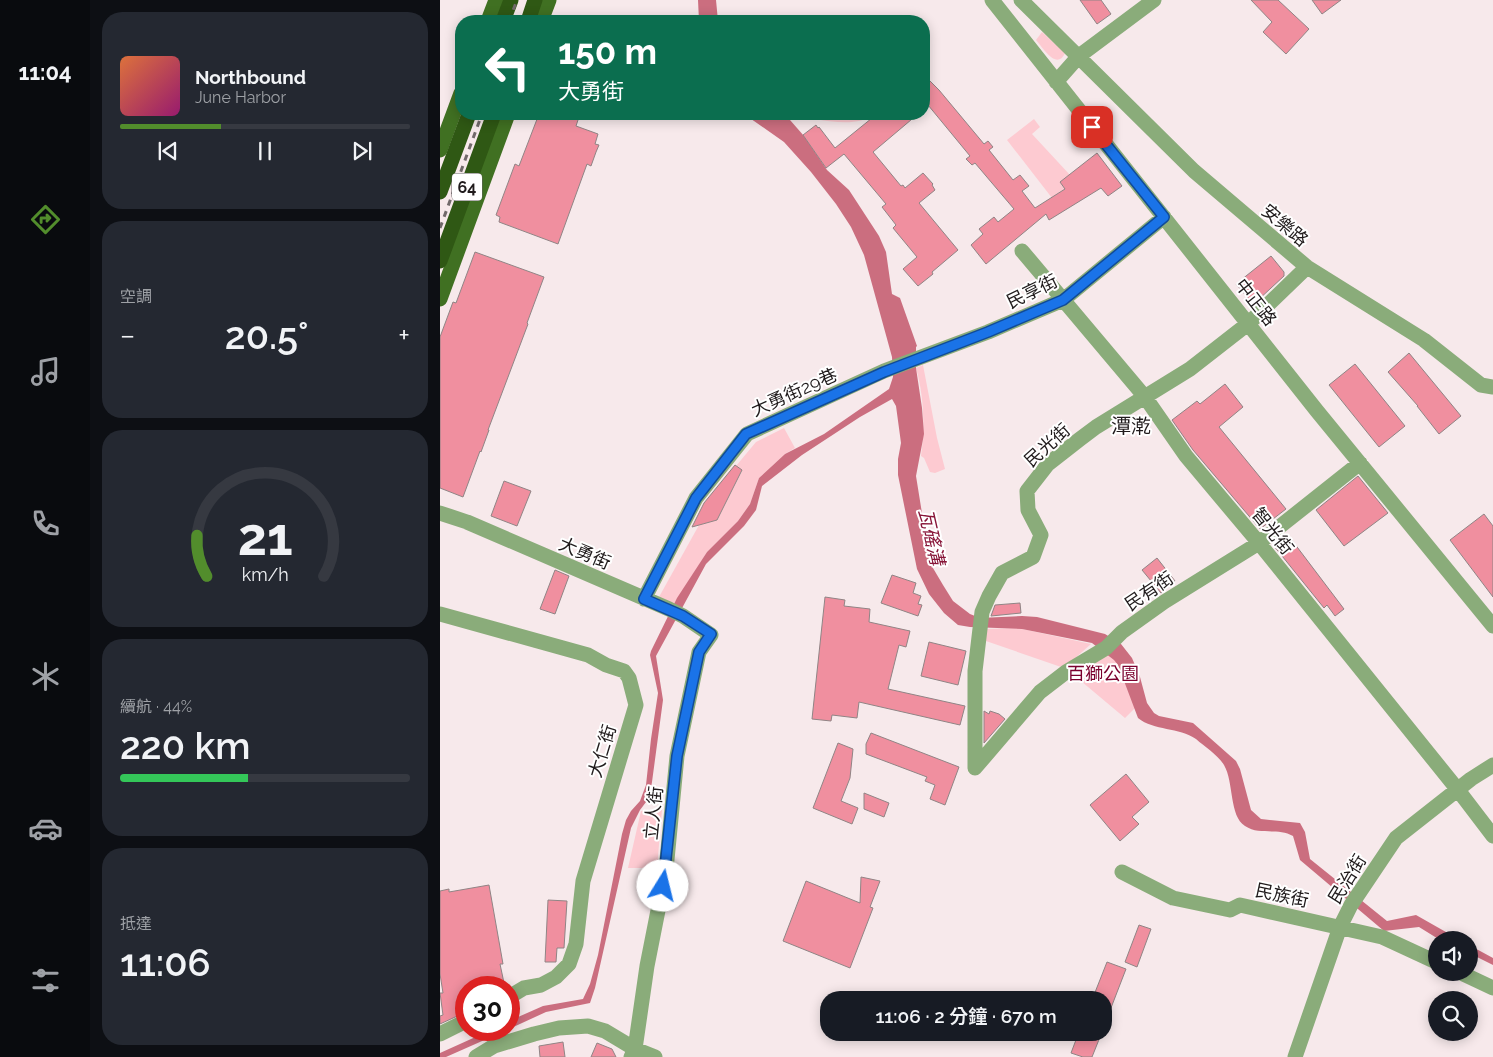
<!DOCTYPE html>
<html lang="zh-TW">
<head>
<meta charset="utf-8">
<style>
  body { margin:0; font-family:Raleway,"Noto Sans TC",sans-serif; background:#242831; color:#f1f3f6; height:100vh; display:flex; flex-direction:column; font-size:19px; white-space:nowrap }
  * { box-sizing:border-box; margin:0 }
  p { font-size:16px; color:#9ea1a6 }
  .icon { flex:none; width:28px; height:28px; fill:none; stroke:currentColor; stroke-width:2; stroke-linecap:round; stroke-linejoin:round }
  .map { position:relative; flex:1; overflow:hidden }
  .details { display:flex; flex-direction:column; gap:12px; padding:12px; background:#0d0f14; width:350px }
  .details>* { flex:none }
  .guide { position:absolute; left:15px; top:15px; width:475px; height:105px; border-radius:20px; box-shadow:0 2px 12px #0003; background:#0b6e4f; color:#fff; overflow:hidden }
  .tools { position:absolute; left:988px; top:931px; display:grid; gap:10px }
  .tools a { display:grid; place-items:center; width:50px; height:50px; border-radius:50%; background:#171b24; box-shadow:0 2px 12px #0003; font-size:25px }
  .speed { position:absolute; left:15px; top:976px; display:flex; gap:10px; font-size:25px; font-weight:700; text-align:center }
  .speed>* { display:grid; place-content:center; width:65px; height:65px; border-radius:50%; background:#171b24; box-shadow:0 2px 12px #0003; line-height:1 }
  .speed .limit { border:8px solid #d22; background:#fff; color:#111 }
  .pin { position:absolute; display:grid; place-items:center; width:42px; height:42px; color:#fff; margin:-21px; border-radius:10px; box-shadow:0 2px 8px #0006 }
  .me { position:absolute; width:55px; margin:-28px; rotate:9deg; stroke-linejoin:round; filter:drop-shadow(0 0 4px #0008) }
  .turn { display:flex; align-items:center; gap:18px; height:105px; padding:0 20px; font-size:22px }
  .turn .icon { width:65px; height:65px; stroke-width:2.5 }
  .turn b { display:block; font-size:35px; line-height:42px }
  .big { font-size:38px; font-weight:600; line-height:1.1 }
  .details .card { flex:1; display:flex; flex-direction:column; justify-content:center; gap:8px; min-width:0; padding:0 18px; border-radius:20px; background:#242831 }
  .details .dial { align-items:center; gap:0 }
  .dial svg { height:130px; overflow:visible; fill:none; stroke:#363941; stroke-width:7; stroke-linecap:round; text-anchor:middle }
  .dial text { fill:#f1f3f6; stroke:none }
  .song { display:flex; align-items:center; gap:15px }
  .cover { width:60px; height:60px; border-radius:8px; background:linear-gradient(135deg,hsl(20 70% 55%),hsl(320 70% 35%)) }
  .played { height:5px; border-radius:2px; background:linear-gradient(90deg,#528d2c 35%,#363941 35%) }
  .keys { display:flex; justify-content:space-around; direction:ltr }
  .heat { display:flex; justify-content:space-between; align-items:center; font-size:28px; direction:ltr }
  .charge { height:8px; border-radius:4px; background:linear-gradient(90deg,#34c759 44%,#363941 0) }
  .trip { position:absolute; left:380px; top:991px; width:292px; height:50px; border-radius:20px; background:#171b24; box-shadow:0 2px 12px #0003; font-weight:600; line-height:50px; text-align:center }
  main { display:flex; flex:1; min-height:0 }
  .dock { display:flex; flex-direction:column; width:90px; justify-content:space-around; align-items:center; background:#090b0e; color:#9ea1a6 }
  .dock .icon { width:35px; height:35px }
  .dock .selected { color:#528d2c }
  .dock b { font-size:22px; color:#f1f3f6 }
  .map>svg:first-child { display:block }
  .green { fill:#fdcad1 }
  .water { fill:#cb6e7f }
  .building { fill:#f08f9f; stroke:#908485 }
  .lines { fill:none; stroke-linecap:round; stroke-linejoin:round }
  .minor { stroke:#8aac7a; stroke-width:15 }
  .major { stroke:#407022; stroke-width:15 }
  .highway { stroke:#2f5814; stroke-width:15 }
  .rail { stroke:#71696a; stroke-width:3; stroke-dasharray:6 6; stroke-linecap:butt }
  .route-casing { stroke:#114b97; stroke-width:12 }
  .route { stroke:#1a73e8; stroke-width:9 }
  .labels { text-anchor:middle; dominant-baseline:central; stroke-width:4; stroke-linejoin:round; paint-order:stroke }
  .shield { fill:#fff; stroke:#635f60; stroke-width:1 }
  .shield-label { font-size:16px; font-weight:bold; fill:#201b1c }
  .street-label { font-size:18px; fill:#201b1c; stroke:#fff }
  .park-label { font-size:18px; fill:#7a002e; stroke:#fff }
  .water-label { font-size:19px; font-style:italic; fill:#881639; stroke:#fff }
  .quarter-label { font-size:20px; fill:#201b1c; stroke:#fff }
</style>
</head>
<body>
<main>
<nav class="dock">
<b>11:04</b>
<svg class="icon selected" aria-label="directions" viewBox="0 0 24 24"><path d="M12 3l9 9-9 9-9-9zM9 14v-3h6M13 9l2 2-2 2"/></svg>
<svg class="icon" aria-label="music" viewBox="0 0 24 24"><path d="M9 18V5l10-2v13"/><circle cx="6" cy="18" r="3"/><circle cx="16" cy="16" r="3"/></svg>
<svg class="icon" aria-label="phone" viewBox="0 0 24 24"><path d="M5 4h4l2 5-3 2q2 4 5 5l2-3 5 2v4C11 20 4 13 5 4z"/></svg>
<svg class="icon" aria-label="climate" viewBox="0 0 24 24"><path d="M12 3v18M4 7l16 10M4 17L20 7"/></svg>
<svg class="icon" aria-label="car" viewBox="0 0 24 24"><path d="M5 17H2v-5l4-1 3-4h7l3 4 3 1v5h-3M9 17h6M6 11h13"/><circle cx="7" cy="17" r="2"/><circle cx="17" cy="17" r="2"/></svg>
<svg class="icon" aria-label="filters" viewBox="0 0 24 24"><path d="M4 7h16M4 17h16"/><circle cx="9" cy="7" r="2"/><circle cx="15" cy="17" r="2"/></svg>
</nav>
<section class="details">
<div class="card">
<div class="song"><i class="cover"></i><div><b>Northbound</b><p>June Harbor</p></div></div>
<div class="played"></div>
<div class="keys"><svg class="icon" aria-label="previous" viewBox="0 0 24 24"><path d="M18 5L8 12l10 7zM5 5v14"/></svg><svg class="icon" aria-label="pause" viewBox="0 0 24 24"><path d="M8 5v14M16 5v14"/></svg><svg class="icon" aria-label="next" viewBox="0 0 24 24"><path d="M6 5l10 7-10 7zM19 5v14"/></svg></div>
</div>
<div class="card"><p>空調</p>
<div class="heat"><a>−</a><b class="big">20.5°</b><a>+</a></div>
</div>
<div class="card dial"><svg viewBox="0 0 100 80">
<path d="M14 69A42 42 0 1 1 86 69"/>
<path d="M14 69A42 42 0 0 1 8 44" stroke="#528d2c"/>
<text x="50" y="56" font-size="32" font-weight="700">21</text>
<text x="50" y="72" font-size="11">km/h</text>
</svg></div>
<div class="card"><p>續航 · 44%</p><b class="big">220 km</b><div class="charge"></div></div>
<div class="card"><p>抵達</p><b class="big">11:06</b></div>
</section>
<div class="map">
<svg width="1053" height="1057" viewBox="0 0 1053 1057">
  <rect width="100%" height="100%" fill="#f7e9eb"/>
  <path class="green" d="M602 32 625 53C617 71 603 48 596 40Z
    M348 114H434C414 131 371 117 348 114Z
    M594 119 600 127 592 134 630 175 621 182 625 189 612 198 567 140Z
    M483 365 497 438 505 469 495 473 490 472 484 458 481 456C485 427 484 396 476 368Z
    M344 428 355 448 345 454 319 478 310 504 298 521 267 552 234 604 219 597 259 525 277 520 302 471 296 466 316 442Z
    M578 628 651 644 624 668 543 640 545 629Z
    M667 645 691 678 699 704 685 718 629 671Z
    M222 810 217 868H188L201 811Z"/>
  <path class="water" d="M258 0H276L278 21H259Z
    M304 114H332L350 120 364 136 387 170 409 190 439 236 446 252 452 294 460 298 477 346 476 347V368L482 408 484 434 476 476 490 563 503 585 513 601 530 614 540 618 582 616 597 617 665 634 681 644 692 658 700 677 707 703 714 713 719 716 753 723 796 761 800 769 811 810 821 819 860 823 865 832 870 859 947 921 976 915 1020 940H1000L979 927 944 931 860 860 853 836C838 827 820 836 805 826 789 816 794 782 784 765 778 755 765 747 756 739 739 727 714 731 698 718L678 665 674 660 652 643 582 629 530 627 518 625 504 613 489 594 477 569 458 475V459L461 443 456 406 452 399 420 417 362 455 322 486 316 510 304 526 266 564 216 656 223 700 212 782 209 798 200 810 191 828 155 988 150 1003 106 1012 69 1029V1021L103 1006 143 999 150 984 158 955 182 834 186 820 191 811 200 801 206 785 211 739 218 693 210 655 211 651 237 598 267 552 298 521 310 504 319 478 345 454 384 434 449 389 453 377 452 357 424 255 411 227 396 204 371 172 344 142Z
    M1029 945 1053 958V965L1029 953Z
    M51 1030H67L6 1057H0V1053Z"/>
  <path class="building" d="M640 0H661L671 14 657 24Z
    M811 0H838L869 29 846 54 823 32 832 22Z
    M872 0H901L882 14Z
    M484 75 499 90 544 144 548 141 553 147 549 150 573 180 580 175 589 186 582 191 595 208 625 189 620 182 657 153 682 186 668 196 661 188 609 220 606 214 546 264 531 245 543 234 539 229 554 217 558 222 574 209 535 163 532 165 526 159 530 156 488 105 484 109Z
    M99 114H140L136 126 158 134 155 144 159 145 156 152 151 166 147 164 118 244 59 222 60 217 56 215 75 164 79 166Z
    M437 114H478L433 152 461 186 463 185 465 188 483 173 493 184 492 185 495 190 479 203 518 250 492 272 493 274 478 286 463 269 477 257 453 228 456 225 442 207 446 204 404 154 386 168 363 135 376 125 378 128 379 127 395 148Z
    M35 252 104 277 87 323 88 324 48 430H49L41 452 40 451 23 497 0 488V337L13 302 16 303Z
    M831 256 844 272V276L817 301 809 299 796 284Z
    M969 353 1021 416 999 434 977 406H978L948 372Z
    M915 364 965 426 939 447 889 385Z
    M785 384 803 407 779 427 846 509 820 529 753 450 732 420 757 401 760 404Z
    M295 465 302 470 277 520 252 527 264 503Z
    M918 476 948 513 904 546 876 510Z
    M64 481 91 491 77 526 51 516Z
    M1044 514 1053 526V597L1010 540Z
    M848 535 904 609 895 616 887 605 884 608 834 546Z
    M717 558 735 581 721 593 702 570Z
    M115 570 129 576 115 614 100 609Z
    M452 575 476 583 473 593 481 596 478 604 482 605 478 616 441 603Z
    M385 597 405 600 404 606 430 609 429 622 470 631 466 647 459 645 448 689 525 706 520 725 419 702 417 718 392 715 391 721 372 719Z
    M580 603 581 613 551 616 555 605Z
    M489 642 526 651 518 685 481 676Z
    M544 711 549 714 550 711 559 714 565 719 544 743Z
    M431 733 519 767 505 805 490 799 495 785 485 781 487 777 426 754V744Z
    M398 743 413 749 410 778 401 801 418 808 412 824 373 808Z
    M686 774 709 802 692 817 699 824 680 841 650 805Z
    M424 793 449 803 444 817 424 809Z
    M421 877 440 881 430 907 433 908 410 968 343 941 366 881 420 903Z
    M49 885 63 964H60L64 983 60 984V988H26V1012L0 1024V1016L3 1015 0 993H3L0 974V891L9 889V892Z
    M108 900 127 901 124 948H117L116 962H105Z
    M699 925 711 929 697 967 685 962Z
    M667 962 686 969 664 1026V1000H652Z
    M639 1032H662L652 1057H643L631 1053Z
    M123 1042 125 1057H100L99 1046Z
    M157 1043 172 1049 176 1057H151Z"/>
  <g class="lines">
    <path class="minor" d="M552 0 877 411 1053 626
      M581 0 754 171 867 267 984 340 1041 385 1053 387
      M616 82 639 56 714 0
      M582 251 705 397 746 456 819 543 1018 790 1053 836
      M0 513 27 522 229 609 243 616 271 635 259 652 237 756 226 870 207 966 195 1049 191 1057
      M204 599 256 498 307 434 444 371 548 332 623 300 724 217
      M0 614 148 655 166 665 184 671 189 678 196 705 143 881 136 944 129 964 116 977 101 985 84 988 69 997
      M535 768V671L542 612 549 596 562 573 593 557 601 535 588 510 587 491 608 464 640 439 656 427 750 369 809 323 867 267
      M535 768 600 692 626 672 666 648 682 632 724 602 819 543 920 463
      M682 872 733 898 790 910 800 905 942 937 996 962
      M1019 972 1053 988
      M0 1034 26 1021
      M36 1057 54 1046 94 1034 119 1028 148 1026 165 1031 195 1049 215 1057
      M855 1057 900 927 911 905 956 838 1031 779 1053 765"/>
    <path class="major" d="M48 21 56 0
      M101 21 109 0
      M0 150 21 93
      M0 299 68 114"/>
    <path class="highway" d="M63 21 71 0
      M88 21 95 0
      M0 192 29 114
      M0 261 54 114"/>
    <path class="rail" d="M69 21 77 0
      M0 228 42 114"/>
  </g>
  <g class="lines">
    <g class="route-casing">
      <path id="route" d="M223 886 237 756 259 652 271 634 243 616 204 599 256 498 306 434 444 372 548 332 623 300 724 217 652 127"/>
    </g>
    <use href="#route" class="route"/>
  </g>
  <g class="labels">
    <rect class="shield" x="12" y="173.5" width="30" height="27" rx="4"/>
    <g class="shield-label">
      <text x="27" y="187">64</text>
    </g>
    <g class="street-label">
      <text transform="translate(845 225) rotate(40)">安樂路</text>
      <text transform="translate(592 291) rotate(-26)">民享街</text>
      <text transform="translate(816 302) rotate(52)">中正路</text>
      <text transform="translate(354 392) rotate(-24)">大勇街29巷</text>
      <text transform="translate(607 445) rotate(-42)">民光街</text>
      <text transform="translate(833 531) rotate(51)">智光街</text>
      <text transform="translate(145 553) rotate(23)">大勇街</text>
      <text transform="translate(709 591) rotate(-34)">民有街</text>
      <text transform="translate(162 751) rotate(-73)">大仁街</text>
      <text transform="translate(213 813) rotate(-84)">立人街</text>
      <text transform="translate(907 879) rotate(-58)">民治街</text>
      <text transform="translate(842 895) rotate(12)">民族街</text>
    </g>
    <g class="park-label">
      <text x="663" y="673">百獅公園</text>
    </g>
    <g class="water-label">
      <text transform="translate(492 537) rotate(77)">瓦磘溝</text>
    </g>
    <g class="quarter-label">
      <text x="691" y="426">潭漧</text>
    </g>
  </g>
</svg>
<div class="tools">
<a><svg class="icon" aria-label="sound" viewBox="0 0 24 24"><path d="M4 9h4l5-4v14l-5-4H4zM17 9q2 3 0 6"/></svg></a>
<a><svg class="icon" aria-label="search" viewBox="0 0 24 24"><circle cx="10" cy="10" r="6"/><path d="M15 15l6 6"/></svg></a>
</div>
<div class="speed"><div class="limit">30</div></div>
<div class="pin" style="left:652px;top:127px;background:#d93025"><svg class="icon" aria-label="arrive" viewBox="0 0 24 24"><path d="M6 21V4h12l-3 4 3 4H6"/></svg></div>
<svg class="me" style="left:223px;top:886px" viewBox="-20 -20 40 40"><circle r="19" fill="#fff"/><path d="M0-13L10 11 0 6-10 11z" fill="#1a73e8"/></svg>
<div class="trip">11:06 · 2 分鐘 · 670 m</div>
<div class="guide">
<div class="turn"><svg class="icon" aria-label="left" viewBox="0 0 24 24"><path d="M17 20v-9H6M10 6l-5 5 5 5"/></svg><div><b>150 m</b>大勇街</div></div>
</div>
</div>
</main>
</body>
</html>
